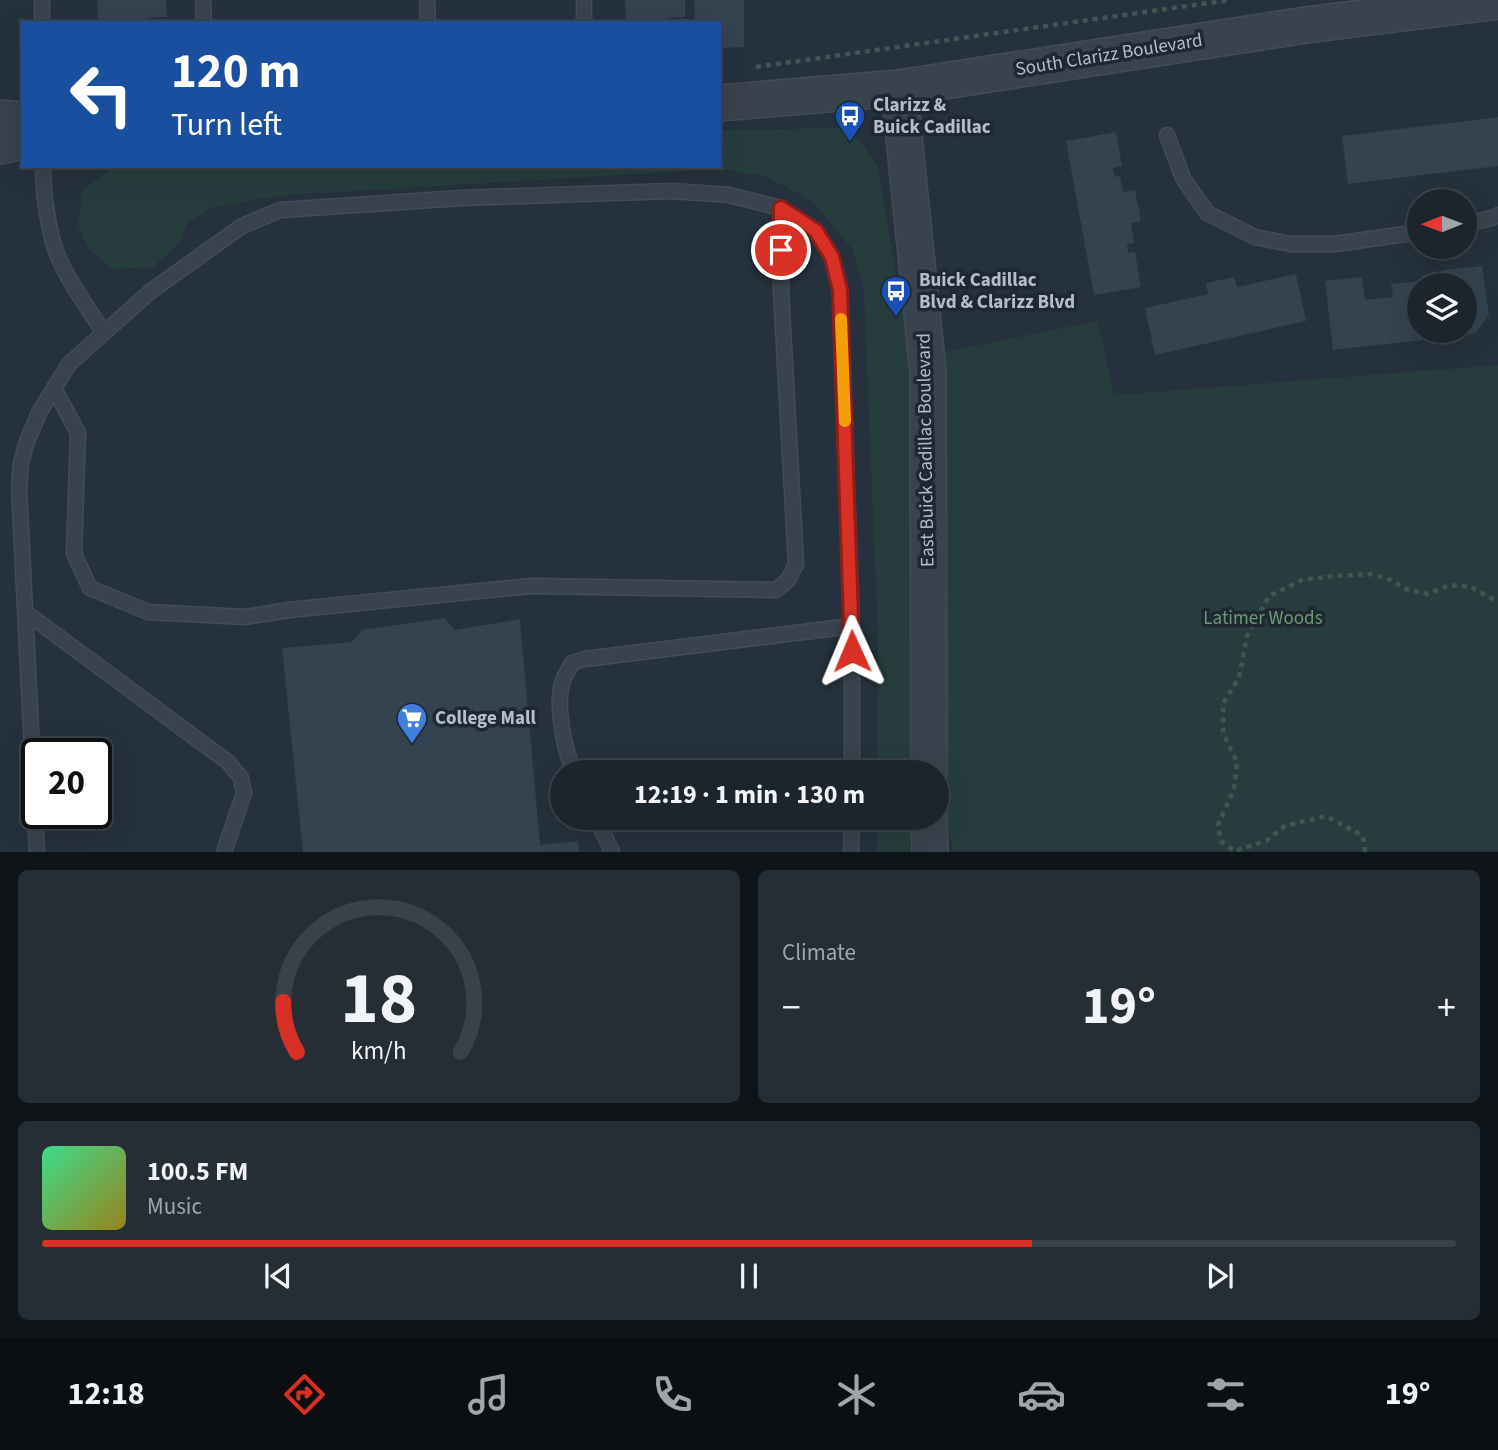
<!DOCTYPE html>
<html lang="en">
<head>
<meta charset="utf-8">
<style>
  body { margin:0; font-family:"Source Sans 3",sans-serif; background:#252d35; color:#f1f3f6; height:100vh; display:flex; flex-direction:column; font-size:26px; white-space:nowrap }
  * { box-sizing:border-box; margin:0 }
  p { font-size:23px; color:#a0a5aa }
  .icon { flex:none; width:38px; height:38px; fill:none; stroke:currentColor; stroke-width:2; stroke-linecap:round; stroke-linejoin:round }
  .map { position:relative; height:852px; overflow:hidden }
  .panel { display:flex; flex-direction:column; gap:18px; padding:18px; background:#0f1419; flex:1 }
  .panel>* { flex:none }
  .hud { position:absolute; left:21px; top:21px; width:700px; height:147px; border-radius:0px; box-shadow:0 7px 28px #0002,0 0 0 2px #3a4249; background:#1a4fa0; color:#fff; overflow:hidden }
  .needle { width:46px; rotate:269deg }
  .fabs { position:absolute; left:1407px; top:189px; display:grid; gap:14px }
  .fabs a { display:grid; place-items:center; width:70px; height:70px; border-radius:50%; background:#1c252d; box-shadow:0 7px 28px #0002,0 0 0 2px #3a4249; font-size:35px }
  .speed { position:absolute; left:21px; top:738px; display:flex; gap:14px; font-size:35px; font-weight:700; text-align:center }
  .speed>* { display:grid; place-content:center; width:91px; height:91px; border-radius:50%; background:#1c252d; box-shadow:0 7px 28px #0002,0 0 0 2px #3a4249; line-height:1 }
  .speed .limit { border:4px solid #111; border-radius:10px; background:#fff; color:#111 }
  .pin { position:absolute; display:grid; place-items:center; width:60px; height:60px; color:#fff; margin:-30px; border:4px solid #fff; border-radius:50%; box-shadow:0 2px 7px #0007 }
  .me { position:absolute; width:77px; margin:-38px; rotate:359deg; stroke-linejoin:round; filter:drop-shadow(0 0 5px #0008) }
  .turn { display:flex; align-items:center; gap:24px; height:147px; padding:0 35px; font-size:32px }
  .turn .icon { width:91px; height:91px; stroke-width:2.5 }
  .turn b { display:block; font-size:49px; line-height:60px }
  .big { font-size:52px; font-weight:700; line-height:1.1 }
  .panel .card { flex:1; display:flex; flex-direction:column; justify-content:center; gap:10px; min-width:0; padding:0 24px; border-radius:10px; background:#252d35 }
  .panel .dial { align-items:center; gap:0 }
  .dial svg { height:182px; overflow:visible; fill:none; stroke:#3a4249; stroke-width:7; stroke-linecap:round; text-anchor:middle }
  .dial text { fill:#f1f3f6; stroke:none }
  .song { display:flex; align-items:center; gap:21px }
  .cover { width:84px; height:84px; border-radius:10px; background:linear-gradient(135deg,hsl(150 70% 55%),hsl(50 70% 35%)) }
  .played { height:7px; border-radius:4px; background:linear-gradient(90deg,#d93025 70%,#3a4249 70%) }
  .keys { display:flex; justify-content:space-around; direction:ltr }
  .heat { display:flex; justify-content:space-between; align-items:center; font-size:38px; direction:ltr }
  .panel .tiles { flex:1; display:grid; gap:18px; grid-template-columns:1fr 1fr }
  .card:last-child { grid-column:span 2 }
  .trip { position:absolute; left:550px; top:760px; width:399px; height:70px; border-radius:35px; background:#1c252d; box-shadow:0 7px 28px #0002,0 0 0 2px #3a4249; font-weight:700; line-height:70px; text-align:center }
  .dock { display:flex; height:112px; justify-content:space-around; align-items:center; background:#0b0f12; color:#a0a5aa }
  .dock .icon { width:49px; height:49px }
  .dock .on { color:#d93025 }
  .dock b { font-size:32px; color:#f1f3f6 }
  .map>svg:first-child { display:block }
  .green { fill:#273d3d }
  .building { fill:#344350 }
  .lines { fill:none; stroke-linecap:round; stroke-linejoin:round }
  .service-casing { stroke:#424c56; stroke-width:17 }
  .tertiary-casing { stroke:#424c56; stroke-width:38 }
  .path { stroke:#405655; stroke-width:4.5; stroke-dasharray:5 5; stroke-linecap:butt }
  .service { stroke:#39434d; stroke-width:14 }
  .tertiary { stroke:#39434d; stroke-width:35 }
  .route-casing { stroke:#8d1f18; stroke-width:18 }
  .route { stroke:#d93025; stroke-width:12 }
  .slow { stroke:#f59e0b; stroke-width:12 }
  .labels { text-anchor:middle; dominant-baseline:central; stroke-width:7; stroke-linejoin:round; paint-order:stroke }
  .street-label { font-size:19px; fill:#b5bec8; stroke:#1e2832 }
  .poi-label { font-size:19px; font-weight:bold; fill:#b5bec8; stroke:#1e2832; text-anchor:start }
  .park-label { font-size:19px; fill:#6d9872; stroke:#1e2832 }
</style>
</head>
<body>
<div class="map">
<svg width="1498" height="852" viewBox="0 0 1498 852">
  <rect width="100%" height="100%" fill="#25313c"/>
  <path class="green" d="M841 128 863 144 878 167 912 366 916 772H877L878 638 864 293 853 250 812 201 764 176 721 169 287 195 216 206 188 222 179 243 153 267 114 269 89 250 78 225 83 190 113 167 122 166H719V130Z
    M1098 321 1114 395 1498 365V851H953L943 798 944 352Z
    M877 817H917V851L877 852Z"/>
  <path class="building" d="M97 0H166L167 17 148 18V23H114V19H98Z
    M625 0H685V17L667 18V23H626Z
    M694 0H744V47L719 48V23H695Z
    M1498 117V166L1348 184 1342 136Z
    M1116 132 1122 166 1113 168 1115 177 1120 176 1123 192 1135 190 1141 221 1131 223 1134 243 1127 244 1128 253 1135 252 1141 287 1094 295 1066 141Z
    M1482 266 1489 315 1475 334 1333 350 1325 281 1362 277 1365 300 1393 297 1391 284 1422 281 1423 285H1419V331H1465V285H1446L1444 270Z
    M1296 274 1306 321 1155 355 1145 308 1208 294 1206 283 1234 277 1237 287Z
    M445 618 454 630 520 619 540 845 578 841 579 852H303L282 648 352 642 362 630Z"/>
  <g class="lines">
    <g class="service-casing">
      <path id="service" d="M42 0V23
        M203 0 204 23
        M427 0 428 23
        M584 0V23
        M1167 135 1183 178 1207 213 1255 237 1291 244H1335L1419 232
        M43 166C43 189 47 220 53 242 62 274 86 304 103 332
        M1465 224 1492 218 1498 215
        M54 388 78 433 74 554 90 588 148 612 245 617 289 610 531 586 776 590 788 580 796 564 781 292V208
        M25 612 228 762 241 778 244 793 224 852
        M574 772C564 749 554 701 564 678 566 673 570 668 572 663L585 659 852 626
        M596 817 612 852
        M37 852 19 487 21 463 27 441 40 411 69 364 151 291 242 226 280 210 461 198 672 191 729 195 781 208 815 231 832 257 840 290 852 626V772
        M851 852 852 817"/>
    </g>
    <g class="tertiary-casing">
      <path id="tertiary" d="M899 88 928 372 929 772
        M719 103 899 88 1306 25 1498 1
        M0 118 13 119 23 124
        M0 146 23 141
        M929 817 930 852"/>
    </g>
    <path class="path" d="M756 67 1230 0
      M1365 852 1363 836 1326 816 1285 826 1266 841 1234 851 1221 841 1218 825 1234 789 1237 762 1223 733V704L1239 677 1247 636 1269 596 1302 580 1333 576 1371 574 1391 580 1406 589 1428 594 1450 585 1471 587 1498 602"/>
    <use href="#service" class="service"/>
    <use href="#tertiary" class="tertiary"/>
  </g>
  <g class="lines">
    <g class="route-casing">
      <path id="route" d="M781 250V208L816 231 832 257 840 290 852 651"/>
    </g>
    <use href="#route" class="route"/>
    <path class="slow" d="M841 319 845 421"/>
  </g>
  <defs>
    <g id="bus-pin" transform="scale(1.575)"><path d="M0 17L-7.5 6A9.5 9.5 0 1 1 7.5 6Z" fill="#1a4fb4" stroke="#1e2832"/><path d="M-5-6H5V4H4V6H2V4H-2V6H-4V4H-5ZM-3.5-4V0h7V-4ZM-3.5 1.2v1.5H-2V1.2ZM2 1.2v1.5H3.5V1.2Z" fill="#fff"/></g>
    <g id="supermarket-pin" transform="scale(1.575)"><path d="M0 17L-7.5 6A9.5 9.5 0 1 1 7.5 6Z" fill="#3f7fe0" stroke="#1e2832"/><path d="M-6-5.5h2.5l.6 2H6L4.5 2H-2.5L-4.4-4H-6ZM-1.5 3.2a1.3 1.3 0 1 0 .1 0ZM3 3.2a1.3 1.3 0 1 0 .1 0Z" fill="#fff"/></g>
  </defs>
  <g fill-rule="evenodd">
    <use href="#bus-pin" x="850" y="116"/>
    <use href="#bus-pin" x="896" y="291"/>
    <use href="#supermarket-pin" x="412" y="718"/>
  </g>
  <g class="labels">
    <g class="street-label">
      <text transform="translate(1109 55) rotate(-9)">South Clarizz Boulevard</text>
      <text transform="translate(926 450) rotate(-91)">East Buick Cadillac Boulevard</text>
    </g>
    <g class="poi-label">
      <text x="873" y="105">Clarizz &amp;<tspan x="873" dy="22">Buick Cadillac</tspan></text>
      <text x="919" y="280">Buick Cadillac<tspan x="919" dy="22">Blvd &amp; Clarizz Blvd</tspan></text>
      <text x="435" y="718">College Mall</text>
    </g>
    <g class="park-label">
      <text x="1263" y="618">Latimer Woods</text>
    </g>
  </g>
</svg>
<div class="fabs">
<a><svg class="needle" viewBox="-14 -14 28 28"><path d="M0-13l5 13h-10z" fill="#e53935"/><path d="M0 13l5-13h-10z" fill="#a0a5aa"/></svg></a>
<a><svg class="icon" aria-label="layers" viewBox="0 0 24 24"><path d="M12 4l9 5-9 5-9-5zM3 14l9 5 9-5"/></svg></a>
</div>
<div class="speed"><div class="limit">20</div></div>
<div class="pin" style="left:781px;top:250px;background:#d93025"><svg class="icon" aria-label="arrive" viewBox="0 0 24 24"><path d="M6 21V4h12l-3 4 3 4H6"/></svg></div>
<svg class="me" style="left:852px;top:651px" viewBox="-20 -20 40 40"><path d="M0-17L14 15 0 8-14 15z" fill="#d93025" stroke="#fff" stroke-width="4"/></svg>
<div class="trip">12:19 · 1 min · 130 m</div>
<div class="hud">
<div class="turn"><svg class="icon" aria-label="left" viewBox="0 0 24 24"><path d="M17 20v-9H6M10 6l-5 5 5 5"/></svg><div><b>120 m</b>Turn left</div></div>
</div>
</div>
<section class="panel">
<div class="tiles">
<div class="card dial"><svg viewBox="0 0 100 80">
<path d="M14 69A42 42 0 1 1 86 69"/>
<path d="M14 69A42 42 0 0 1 8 47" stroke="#d93025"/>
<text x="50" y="56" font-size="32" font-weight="700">18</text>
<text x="50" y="72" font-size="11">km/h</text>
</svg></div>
<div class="card"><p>Climate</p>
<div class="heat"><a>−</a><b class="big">19°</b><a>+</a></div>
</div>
<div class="card">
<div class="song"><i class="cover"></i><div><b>100.5 FM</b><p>Music</p></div></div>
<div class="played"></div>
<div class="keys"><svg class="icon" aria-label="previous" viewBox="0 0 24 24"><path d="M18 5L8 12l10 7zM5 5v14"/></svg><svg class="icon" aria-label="pause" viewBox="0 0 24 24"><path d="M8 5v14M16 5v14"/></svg><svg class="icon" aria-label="next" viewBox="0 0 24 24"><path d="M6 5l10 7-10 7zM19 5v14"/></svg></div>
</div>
</div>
</section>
<nav class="dock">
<b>12:18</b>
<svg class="icon on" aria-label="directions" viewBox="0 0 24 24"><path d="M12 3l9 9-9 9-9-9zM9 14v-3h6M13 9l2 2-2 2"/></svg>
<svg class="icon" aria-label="music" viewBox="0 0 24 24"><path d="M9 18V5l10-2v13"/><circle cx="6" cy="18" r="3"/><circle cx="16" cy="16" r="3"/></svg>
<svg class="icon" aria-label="phone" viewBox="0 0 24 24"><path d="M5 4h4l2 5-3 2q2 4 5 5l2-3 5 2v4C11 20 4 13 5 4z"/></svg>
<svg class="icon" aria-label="climate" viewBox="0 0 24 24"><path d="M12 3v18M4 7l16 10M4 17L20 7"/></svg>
<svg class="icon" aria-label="car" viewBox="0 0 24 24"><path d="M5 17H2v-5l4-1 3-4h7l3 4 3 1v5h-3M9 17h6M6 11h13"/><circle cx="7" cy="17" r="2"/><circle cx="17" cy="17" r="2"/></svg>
<svg class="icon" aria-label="filters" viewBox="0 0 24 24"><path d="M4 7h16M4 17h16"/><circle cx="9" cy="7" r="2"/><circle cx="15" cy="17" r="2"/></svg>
<b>19°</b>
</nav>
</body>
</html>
